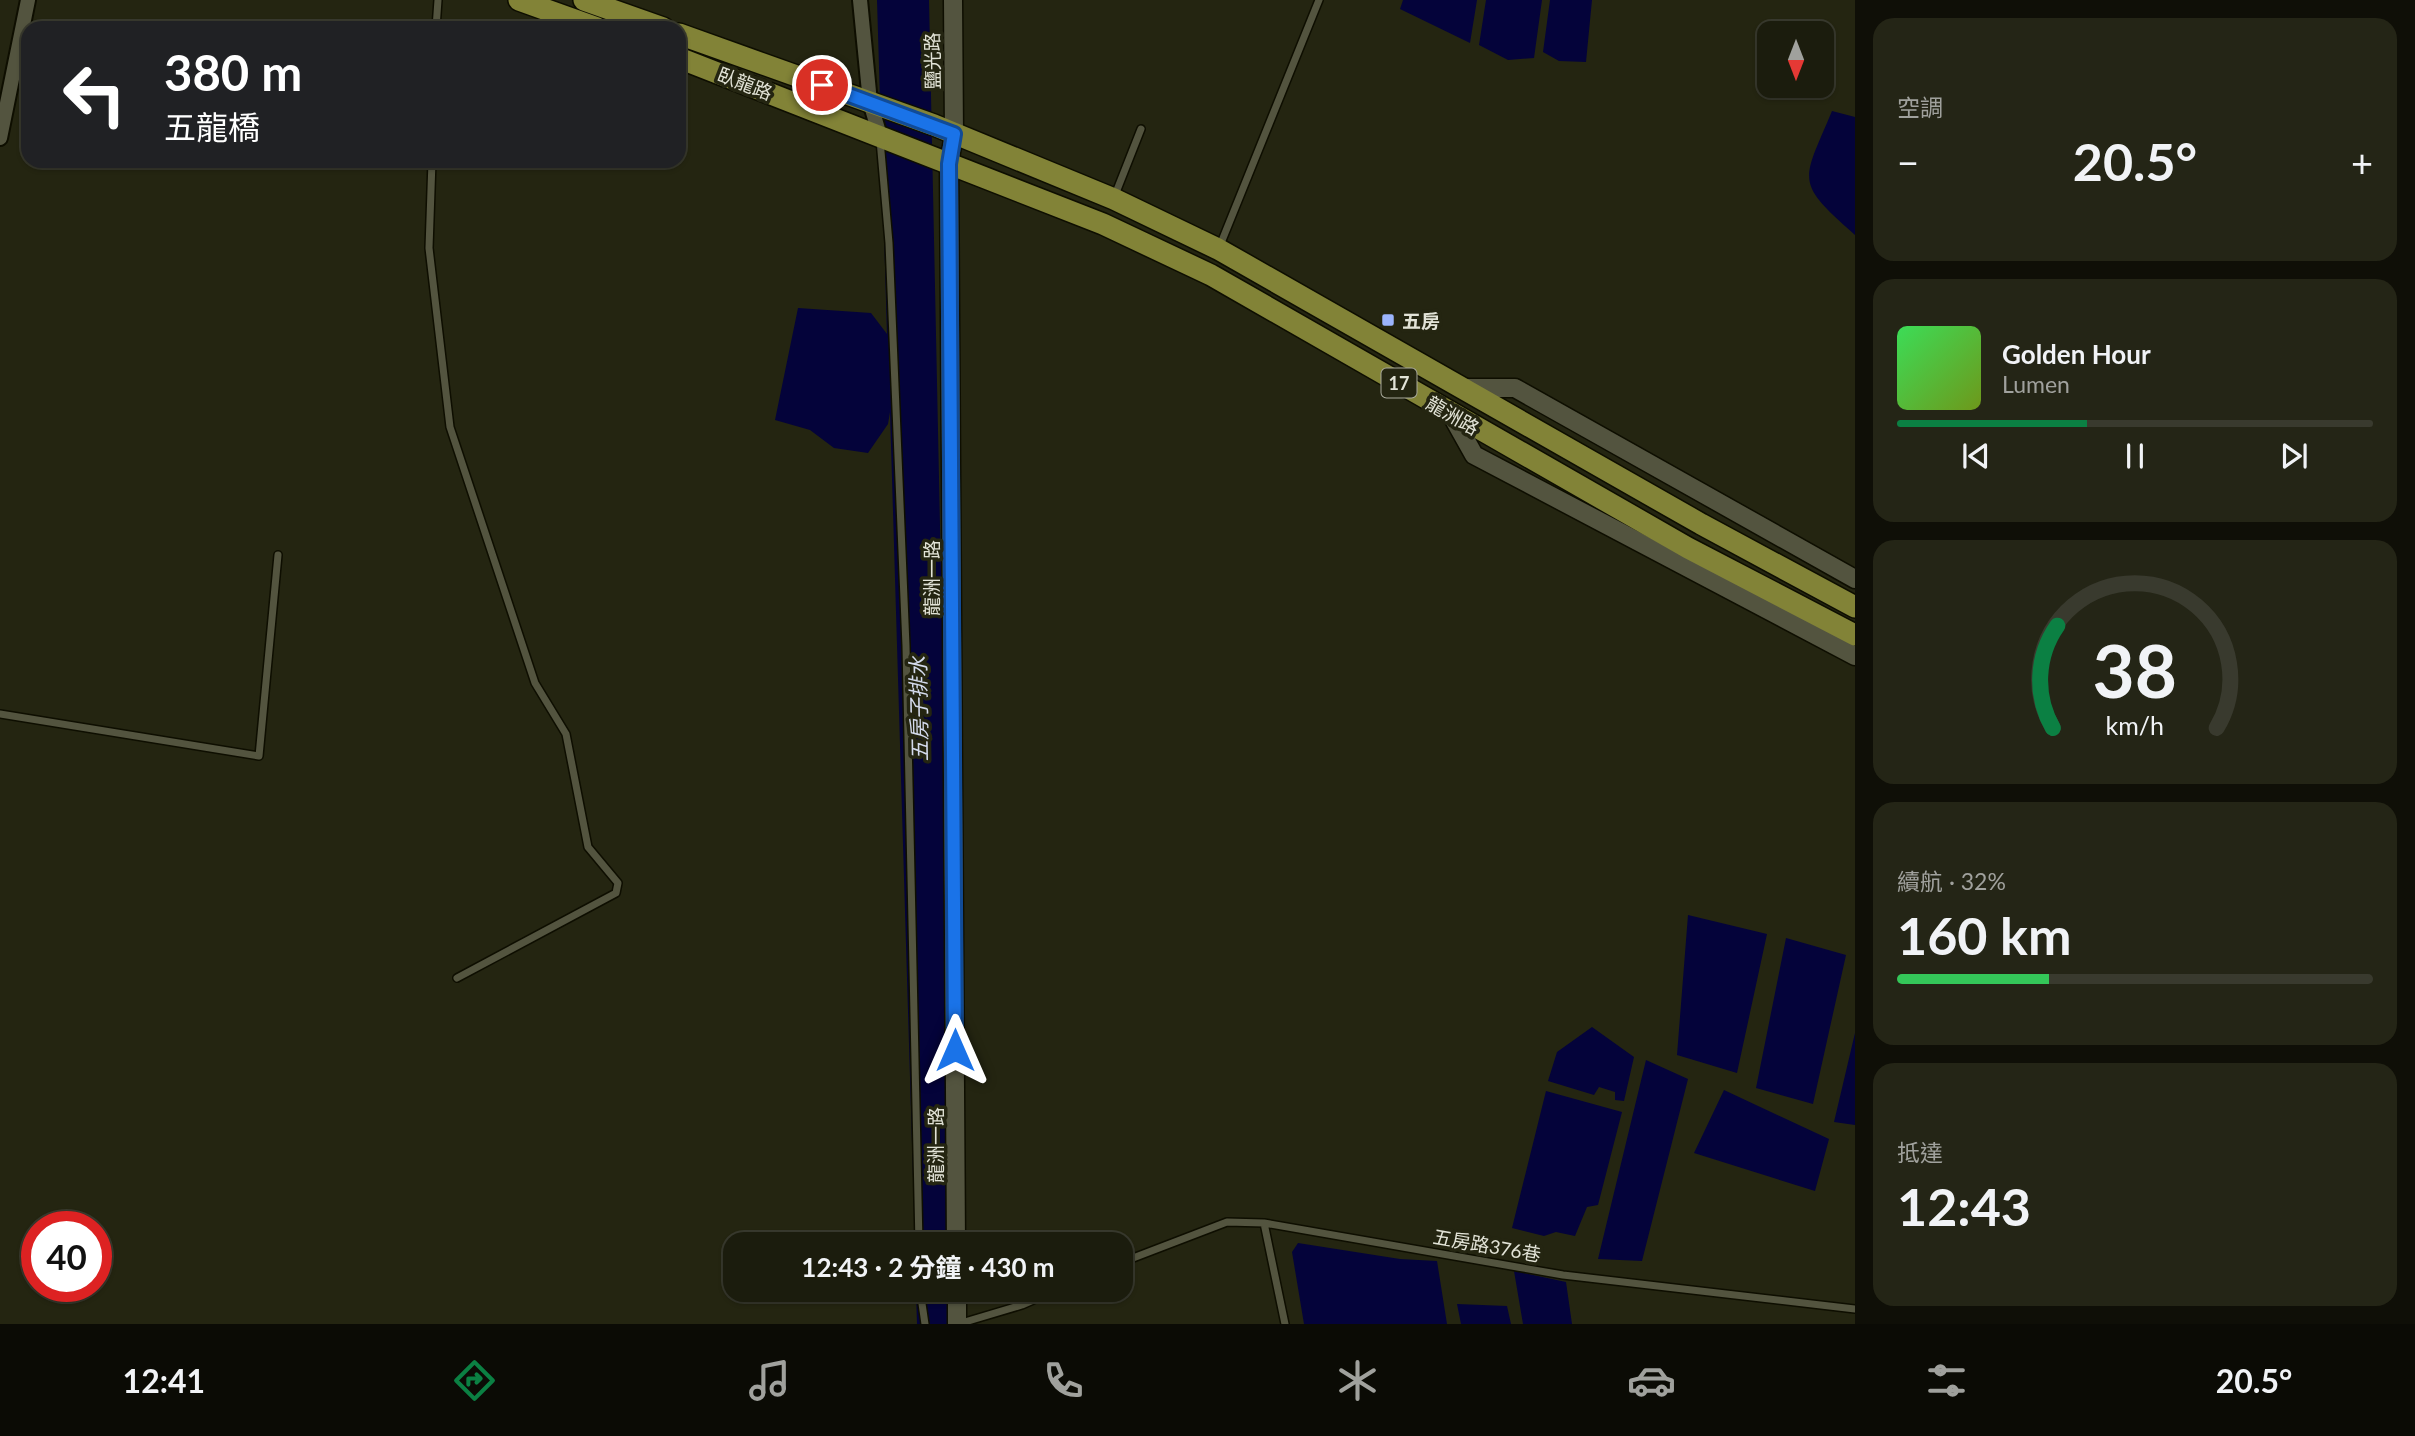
<!DOCTYPE html>
<html lang="zh-TW">
<head>
<meta charset="utf-8">
<style>
  body { margin:0; font-family:Lato,"Noto Sans TC",sans-serif; background:#242516; color:#f1f3f6; height:100vh; display:flex; flex-direction:column; font-size:26px; white-space:nowrap }
  * { box-sizing:border-box; margin:0 }
  p { font-size:23px; color:#a0a19d }
  .icon { flex:none; width:38px; height:38px; fill:none; stroke:currentColor; stroke-width:2; stroke-linecap:round; stroke-linejoin:round }
  .map { position:relative; flex:1; overflow:hidden }
  .details { display:flex; flex-direction:column; gap:18px; padding:18px; background:#0f0f07; width:560px }
  .details>* { flex:none }
  .banner { position:absolute; left:21px; top:21px; width:665px; height:147px; border-radius:21px; box-shadow:0 2px 5px #0004,0 0 0 2px #393a2e; background:#202124; color:#fff; overflow:hidden }
  .needle { width:46px; rotate:180deg }
  .fabs { position:absolute; left:1757px; top:21px; display:grid; gap:14px }
  .fabs a { display:grid; place-items:center; width:77px; height:77px; border-radius:14px; background:#1b1c0d; box-shadow:0 2px 5px #0004,0 0 0 2px #393a2e; font-size:35px }
  .speed { position:absolute; left:21px; top:1211px; display:flex; gap:14px; font-size:35px; font-weight:700; text-align:center }
  .speed>* { display:grid; place-content:center; width:91px; height:91px; border-radius:50%; background:#1b1c0d; box-shadow:0 2px 5px #0004,0 0 0 2px #393a2e; line-height:1 }
  .speed .limit { border:10px solid #d22; background:#fff; color:#111 }
  .pin { position:absolute; display:grid; place-items:center; width:60px; height:60px; color:#fff; margin:-30px; border:4px solid #fff; border-radius:50%; box-shadow:0 2px 7px #0007 }
  .me { position:absolute; width:77px; margin:-38px; rotate:0deg; stroke-linejoin:round; filter:drop-shadow(0 0 5px #0008) }
  .turn { display:flex; align-items:center; gap:24px; height:147px; padding:0 28px; font-size:32px }
  .turn .icon { width:91px; height:91px; stroke-width:2.5 }
  .turn b { display:block; font-size:49px; line-height:60px }
  .big { font-size:52px; font-weight:700; line-height:1.1 }
  .details .widget { flex:1; display:flex; flex-direction:column; justify-content:center; gap:10px; min-width:0; padding:0 24px; border-radius:21px; background:#242516 }
  .details .dial { align-items:center; gap:0 }
  .dial svg { height:182px; overflow:visible; fill:none; stroke:#393a2e; stroke-width:7; stroke-linecap:round; text-anchor:middle }
  .dial text { fill:#f1f3f6; stroke:none }
  .song { display:flex; align-items:center; gap:21px }
  .cover { width:84px; height:84px; border-radius:10px; background:linear-gradient(135deg,hsl(130 70% 55%),hsl(80 70% 35%)) }
  .played { height:7px; border-radius:4px; background:linear-gradient(90deg,#0b8043 40%,#393a2e 40%) }
  .keys { display:flex; justify-content:space-around; direction:ltr }
  .heat { display:flex; justify-content:space-between; align-items:center; font-size:38px; direction:ltr }
  .charge { height:10px; border-radius:5px; background:linear-gradient(90deg,#34c759 32%,#393a2e 0) }
  .trip { position:absolute; left:723px; top:1232px; width:410px; height:70px; border-radius:21px; background:#1b1c0d; box-shadow:0 2px 5px #0004,0 0 0 2px #393a2e; font-weight:700; line-height:70px; text-align:center }
  .tab-bar { display:flex; height:112px; justify-content:space-around; align-items:center; background:#0b0b05; color:#a0a19d }
  .tab-bar .icon { width:49px; height:49px }
  .tab-bar .current { color:#0b8043 }
  .tab-bar b { font-size:32px; color:#f1f3f6 }
  main { display:flex; flex:1; min-height:0 }
  .map>svg:first-child { display:block }
  .water { fill:#04033a }
  .lines { fill:none; stroke-linecap:round; stroke-linejoin:round }
  .service-casing { stroke:#0e0e00; stroke-width:10 }
  .minor-casing { stroke:#0e0e00; stroke-width:18 }
  .tertiary-casing { stroke:#0e0e00; stroke-width:21 }
  .primary-casing { stroke:#0e0e00; stroke-width:24 }
  .service { stroke:#53543f; stroke-width:7 }
  .minor { stroke:#53543f; stroke-width:14 }
  .tertiary { stroke:#53543f; stroke-width:18 }
  .primary { stroke:#828337; stroke-width:21 }
  .route-casing { stroke:#114b97; stroke-width:18 }
  .route { stroke:#1a73e8; stroke-width:12 }
  .poi-dot { fill:#9bb4fd; stroke:#242511; stroke-width:2.5 }
  .labels { text-anchor:middle; dominant-baseline:central; stroke-width:7; stroke-linejoin:round; paint-order:stroke }
  .shield { fill:#242511; stroke:#a9aa9c; stroke-width:2 }
  .shield-label { font-size:18px; font-weight:bold; fill:#e2e3d7 }
  .street-label { font-size:19px; fill:#e2e3d7; stroke:#242511 }
  .poi-label { font-size:19px; font-weight:bold; fill:#e2e3d7; stroke:#242511; text-anchor:start }
  .water-label { font-size:21px; font-style:italic; fill:#d4dbed; stroke:#242511 }
</style>
</head>
<body>
<main>
<div class="map">
<svg width="1855" height="1324" viewBox="0 0 1855 1324">
  <rect width="100%" height="100%" fill="#242511"/>
  <path class="water" d="M877 0H929L955 1244H915L890 412 888 424 868 453 834 448 810 430 775 420 798 308 871 313 887 334Z
    M1403 0H1477L1470 43 1400 9Z
    M1486 0H1542L1534 58 1508 60 1479 45Z
    M1550 0H1592L1586 62 1559 61 1543 52Z
    M1832 111 1855 117V235C1794 181 1802 183 1832 111Z
    M1688 915 1767 934 1737 1073 1677 1055Z
    M1786 938 1846 955 1813 1104 1756 1088Z
    M1592 1027 1634 1057 1624 1101 1615 1100V1092L1599 1087 1594 1095 1548 1081 1557 1052Z
    M1855 1033V1125L1834 1122Z
    M1646 1060 1688 1079 1642 1261 1598 1259Z
    M1724 1090 1829 1139 1815 1191 1694 1153Z
    M1546 1091 1622 1112 1598 1205 1587 1207 1575 1236 1556 1232 1544 1236 1512 1228Z
    M1298 1243 1400 1259 1437 1261 1447 1324H1304L1292 1252Z
    M1514 1271 1566 1282 1572 1324H1523Z
    M916 1290H956L957 1324H917Z
    M1457 1304 1507 1306 1511 1324H1461Z"/>
  <g class="lines">
    <g class="service-casing">
      <path id="service" d="M436 28 438 0
        M880 140 889 243 906 646 919 1244
        M432 161 429 248 450 427 535 683 566 734 588 847 618 883 616 893 457 978
        M1115 195 1141 129
        M1219 248 1319 0
        M0 714 259 756 278 555
        M1264 1223 1285 1324
        M1120 1263 1227 1222 1264 1223 1563 1275 1855 1309
        M920 1290 925 1324
        M958 1324 1022 1305 1056 1290"/>
    </g>
    <g class="minor-casing">
      <path id="minor" d="M860 0 870 102 880 136
        M0 138 28 0"/>
    </g>
    <g class="tertiary-casing">
      <path id="tertiary" d="M953 0 954 134 949 164 956 1244
        M1466 388H1515L1855 579
        M1451 414 1474 455 1855 656
        M957 1290V1324"/>
    </g>
    <g class="primary-casing">
      <path id="primary" d="M519 0 597 28
        M584 0 663 28
        M679 34 934 125 1114 199 1218 249 1701 524 1855 607
        M679 58 1103 224 1211 275 1688 548 1855 635"/>
    </g>
    <use href="#service" class="service"/>
    <use href="#minor" class="minor"/>
    <use href="#tertiary" class="tertiary"/>
    <use href="#primary" class="primary"/>
  </g>
  <g class="lines">
    <g class="route-casing">
      <path id="route" d="M822 85 954 134 949 164 955 1050"/>
    </g>
    <use href="#route" class="route"/>
  </g>
  <rect class="poi-dot" x="1381" y="313" width="14" height="14" rx="3.5"/>
  <g class="labels">
    <rect class="shield" x="1381.5" y="368.5" width="35" height="29" rx="5"/>
    <g class="shield-label">
      <text x="1399" y="383">17</text>
    </g>
    <g class="street-label">
      <text transform="translate(932 61) rotate(-91)">鹽光路</text>
      <text transform="translate(745 83) rotate(21)">臥龍路</text>
      <text transform="translate(1453 415) rotate(30)">龍洲路</text>
      <text transform="translate(931 578) rotate(-90)">龍洲一路</text>
      <text transform="translate(935 1145) rotate(-90)">龍洲一路</text>
      <text transform="translate(1487 1245) rotate(10)">五房路376巷</text>
    </g>
    <g class="poi-label">
      <text x="1402" y="320">五房</text>
    </g>
    <g class="water-label">
      <text transform="translate(918 709) rotate(-91)">五房子排水</text>
    </g>
  </g>
</svg>
<div class="fabs">
<a><svg class="needle" viewBox="-14 -14 28 28"><path d="M0-13l5 13h-10z" fill="#e53935"/><path d="M0 13l5-13h-10z" fill="#a0a19d"/></svg></a>
</div>
<div class="speed"><div class="limit">40</div></div>
<div class="pin" style="left:822px;top:85px;background:#d93025"><svg class="icon" aria-label="arrive" viewBox="0 0 24 24"><path d="M6 21V4h12l-3 4 3 4H6"/></svg></div>
<svg class="me" style="left:955px;top:1050px" viewBox="-20 -20 40 40"><path d="M0-17L14 15 0 8-14 15z" fill="#1a73e8" stroke="#fff" stroke-width="4"/></svg>
<div class="trip">12:43 · 2 分鐘 · 430 m</div>
<div class="banner">
<div class="turn"><svg class="icon" aria-label="left" viewBox="0 0 24 24"><path d="M17 20v-9H6M10 6l-5 5 5 5"/></svg><div><b>380 m</b>五龍橋</div></div>
</div>
</div>
<section class="details">
<div class="widget"><p>空調</p>
<div class="heat"><a>−</a><b class="big">20.5°</b><a>+</a></div>
</div>
<div class="widget">
<div class="song"><i class="cover"></i><div><b>Golden Hour</b><p>Lumen</p></div></div>
<div class="played"></div>
<div class="keys"><svg class="icon" aria-label="previous" viewBox="0 0 24 24"><path d="M18 5L8 12l10 7zM5 5v14"/></svg><svg class="icon" aria-label="pause" viewBox="0 0 24 24"><path d="M8 5v14M16 5v14"/></svg><svg class="icon" aria-label="next" viewBox="0 0 24 24"><path d="M6 5l10 7-10 7zM19 5v14"/></svg></div>
</div>
<div class="widget dial"><svg viewBox="0 0 100 80">
<path d="M14 69A42 42 0 1 1 86 69"/>
<path d="M14 69A42 42 0 0 1 16 24" stroke="#0b8043"/>
<text x="50" y="56" font-size="32" font-weight="700">38</text>
<text x="50" y="72" font-size="11">km/h</text>
</svg></div>
<div class="widget"><p>續航 · 32%</p><b class="big">160 km</b><div class="charge"></div></div>
<div class="widget"><p>抵達</p><b class="big">12:43</b></div>
</section>
</main>
<nav class="tab-bar">
<b>12:41</b>
<svg class="icon current" aria-label="directions" viewBox="0 0 24 24"><path d="M12 3l9 9-9 9-9-9zM9 14v-3h6M13 9l2 2-2 2"/></svg>
<svg class="icon" aria-label="music" viewBox="0 0 24 24"><path d="M9 18V5l10-2v13"/><circle cx="6" cy="18" r="3"/><circle cx="16" cy="16" r="3"/></svg>
<svg class="icon" aria-label="phone" viewBox="0 0 24 24"><path d="M5 4h4l2 5-3 2q2 4 5 5l2-3 5 2v4C11 20 4 13 5 4z"/></svg>
<svg class="icon" aria-label="climate" viewBox="0 0 24 24"><path d="M12 3v18M4 7l16 10M4 17L20 7"/></svg>
<svg class="icon" aria-label="car" viewBox="0 0 24 24"><path d="M5 17H2v-5l4-1 3-4h7l3 4 3 1v5h-3M9 17h6M6 11h13"/><circle cx="7" cy="17" r="2"/><circle cx="17" cy="17" r="2"/></svg>
<svg class="icon" aria-label="filters" viewBox="0 0 24 24"><path d="M4 7h16M4 17h16"/><circle cx="9" cy="7" r="2"/><circle cx="15" cy="17" r="2"/></svg>
<b>20.5°</b>
</nav>
</body>
</html>
